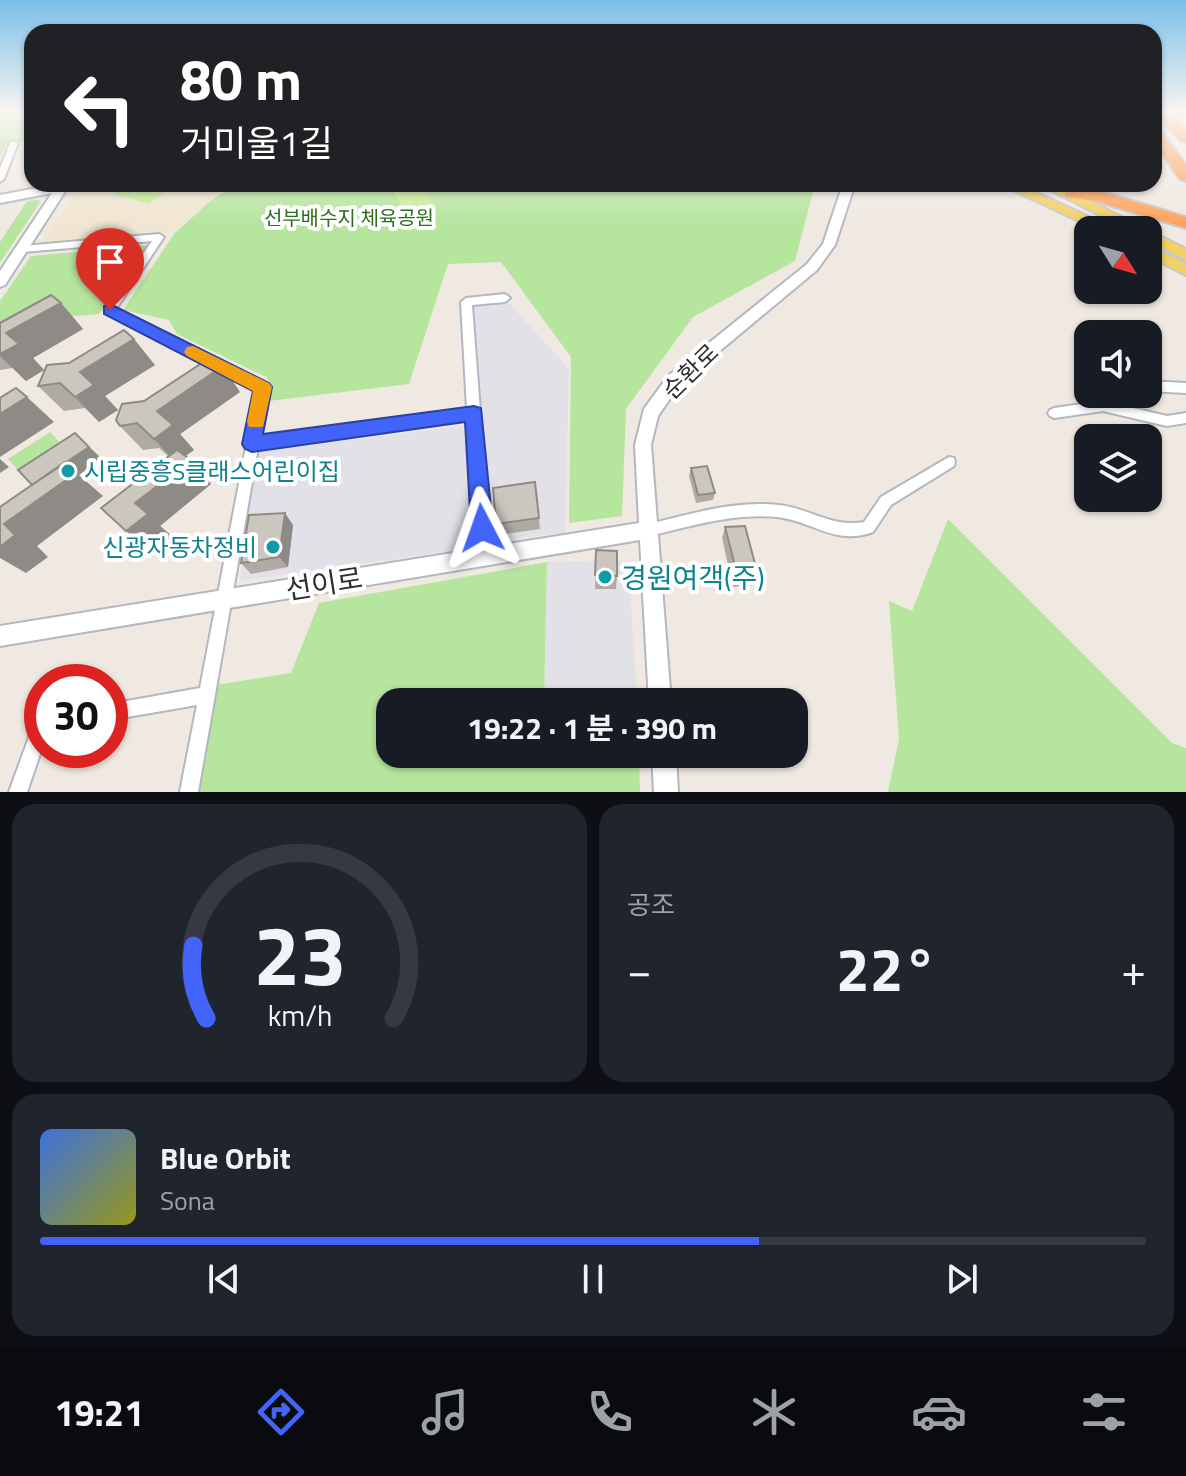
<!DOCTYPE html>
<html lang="ko">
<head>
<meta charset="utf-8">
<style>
  body { margin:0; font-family:"Titillium Web","Noto Sans KR",sans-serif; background:#20242c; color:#f1f3f6; height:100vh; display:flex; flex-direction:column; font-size:30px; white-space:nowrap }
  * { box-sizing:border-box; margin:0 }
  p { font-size:26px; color:#9ea1a6 }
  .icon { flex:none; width:44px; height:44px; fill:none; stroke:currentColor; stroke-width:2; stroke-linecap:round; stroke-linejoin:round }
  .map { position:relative; height:792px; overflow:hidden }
  .side { display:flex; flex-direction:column; gap:12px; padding:12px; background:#0d0f14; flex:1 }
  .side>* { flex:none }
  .hud { position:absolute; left:24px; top:24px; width:1138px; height:168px; border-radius:24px; box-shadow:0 2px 6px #0004; background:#202124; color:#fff; overflow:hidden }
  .needle { width:52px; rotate:127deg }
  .buttons { position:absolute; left:1074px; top:216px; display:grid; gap:16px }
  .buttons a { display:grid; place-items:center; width:88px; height:88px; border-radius:16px; background:#171b24; box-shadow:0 2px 6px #0004; font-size:40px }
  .speed { position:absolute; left:24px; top:664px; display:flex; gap:16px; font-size:40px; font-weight:700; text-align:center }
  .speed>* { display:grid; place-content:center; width:104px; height:104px; border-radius:50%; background:#171b24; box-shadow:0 2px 6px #0004; line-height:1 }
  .speed .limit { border:12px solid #d22; background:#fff; color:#111 }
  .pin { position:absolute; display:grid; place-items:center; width:68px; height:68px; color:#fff; margin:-82px -34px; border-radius:50% 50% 50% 0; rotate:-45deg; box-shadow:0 0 8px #0007 }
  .pin .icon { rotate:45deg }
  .me { position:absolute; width:88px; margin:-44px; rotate:356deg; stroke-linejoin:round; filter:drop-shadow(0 0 6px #0008) }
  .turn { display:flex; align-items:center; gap:28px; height:168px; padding:0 24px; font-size:36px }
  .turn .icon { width:104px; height:104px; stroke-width:2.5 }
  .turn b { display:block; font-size:56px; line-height:68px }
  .big { font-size:60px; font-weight:700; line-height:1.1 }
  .side .widget { flex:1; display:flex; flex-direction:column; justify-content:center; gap:12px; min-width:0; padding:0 28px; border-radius:24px; background:#20242c }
  .side .dial { align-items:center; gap:0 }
  .dial svg { height:208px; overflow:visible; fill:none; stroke:#363941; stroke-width:7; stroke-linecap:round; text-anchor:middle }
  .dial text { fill:#f1f3f6; stroke:none }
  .song { display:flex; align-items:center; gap:24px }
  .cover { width:96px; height:96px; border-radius:12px; background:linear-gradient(135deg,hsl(220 70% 55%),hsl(60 70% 35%)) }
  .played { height:8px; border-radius:4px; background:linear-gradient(90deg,#4264fb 65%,#363941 65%) }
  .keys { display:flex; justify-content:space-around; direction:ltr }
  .heat { display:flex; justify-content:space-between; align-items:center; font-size:44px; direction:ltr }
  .side .tiles { flex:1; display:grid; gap:12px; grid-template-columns:1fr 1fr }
  .widget:last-child { grid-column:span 2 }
  .trip { position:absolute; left:376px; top:688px; width:432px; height:80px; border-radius:24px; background:#171b24; box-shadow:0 2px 6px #0004; font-weight:700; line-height:80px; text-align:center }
  .dock { display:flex; height:128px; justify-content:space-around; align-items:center; background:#090b0e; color:#9ea1a6 }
  .dock .icon { width:56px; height:56px }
  .dock .on { color:#4264fb }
  .dock b { font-size:36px; color:#f1f3f6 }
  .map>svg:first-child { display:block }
  .industrial { fill:#e3e1e8 }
  .education { fill:#f0e6d1 }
  .green { fill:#b6e59e }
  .pitch { fill:#c9ec9a }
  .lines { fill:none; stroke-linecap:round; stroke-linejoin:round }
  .street-casing { stroke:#b4b7c1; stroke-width:4 }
  .secondary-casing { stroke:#b4b7c1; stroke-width:4 }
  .primary-casing { stroke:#c9c9c9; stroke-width:4 }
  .highway-casing { stroke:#c9c9c9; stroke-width:4 }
  .street { fill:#fff; fill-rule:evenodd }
  .secondary { fill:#fff; fill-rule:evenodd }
  .primary { fill:#f2d163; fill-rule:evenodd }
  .highway { fill:#ffa35c; fill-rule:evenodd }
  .wall { fill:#afaba4 }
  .shaded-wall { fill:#8e8b86 }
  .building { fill:#cbc7bf; stroke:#8e8b86; stroke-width:2 }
  .route { fill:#4264fb; stroke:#2b41a3; stroke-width:2 }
  .slow { fill:#f59e0b }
  .culture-dot { fill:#0f9aa8; stroke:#fff; stroke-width:3 }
  .labels { text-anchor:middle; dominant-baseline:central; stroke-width:8; stroke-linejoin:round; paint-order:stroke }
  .far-park-label { font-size:20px; fill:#2c6e1b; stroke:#fff }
  .street-label { font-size:24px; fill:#2e2e2e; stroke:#fff }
  .culture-label { font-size:24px; fill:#0d838f; stroke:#fff; text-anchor:start }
  .near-culture-label { font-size:28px; fill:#0d838f; stroke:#fff; text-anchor:start }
  .near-street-label { font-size:28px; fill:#2e2e2e; stroke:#fff }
</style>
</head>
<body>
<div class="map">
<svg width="1186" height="792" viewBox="0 0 1186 792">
  <rect width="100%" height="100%" fill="#efe9e1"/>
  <path class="industrial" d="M506 300 569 369 565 533 491 541 474 306Z
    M463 426 477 547 240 581 256 452Z
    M619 560 629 569 637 702H544L547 562Z"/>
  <path class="education" d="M94 184H231L172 232 40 245 77 191Z"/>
  <path class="green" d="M0 112H32V140L9 143 0 156Z
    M235 184H815L795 261 693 317 626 409 622 516 569 523 571 357 501 262 448 264 409 384 269 401 272 385 266 377 177 334 169 320 123 310 174 234 209 202Z
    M36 200 41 201 0 263V242L27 201Z
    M149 245 99 314 10 322 0 332V301L31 256Z
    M50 432 65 448 22 475 8 459Z
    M948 519 1172 743 1186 748V792H888L899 739 889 601 912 611Z
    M547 562 544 702H390V754H639L640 792H199L216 685 291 673 319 603Z"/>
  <path class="pitch" d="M127 184H176L149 204 112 194Z
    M404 184H421L434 204 406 212 391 188Z"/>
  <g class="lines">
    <g class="street-casing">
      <path id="street" d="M11 141 18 143 4 179 0 182V168Z
        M159 234 164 237 116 309 267 384 269 387 260 438 467 409 461 302 466 298 505 294 510 298 505 302 472 305 491 557 489 562 484 564 479 562 477 557 468 419 258 448 198 792H180L197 705 110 720V704L200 688 257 389 106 313 105 310 106 307 152 241 23 252 18 249 23 246Z
        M1148 381 1186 383V393L1148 391Z
        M1103 401 1167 416 1186 413V423L1167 426 1103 411 1054 418 1050 416 1048 413 1050 410 1054 408Z
        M949 457 954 458 955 462 954 466 891 505 873 532C835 546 813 521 777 517 734 513 691 526 649 536L644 534 642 530 644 526 649 524C691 514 735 500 779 505 809 508 832 528 864 522L881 497Z
        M42 716V748L27 792H9L36 718Z"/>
    </g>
    <g class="secondary-casing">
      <path id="secondary" d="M58 184 74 186 66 190 5 285 0 287V271L52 193 0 203V195Z
        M843 184H855L835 245 817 270 680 384 658 416 651 445 671 702H649L640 540 0 646V626L639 523 635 445 644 409 668 376 807 264 823 244Z
        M652 754H676L678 792H654Z"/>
    </g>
    <g class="primary-casing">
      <path id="primary" d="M1000 184H1018L1117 230H1098Z
        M1039 184H1056L1186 249V260L1148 240V230H1129Z
        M1148 245 1186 264V275L1148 256Z"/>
    </g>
    <g class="highway-casing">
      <path id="highway" d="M1154 112H1168L1186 130V142L1181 141Z
        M1154 127 1159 128 1186 165V181L1180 179 1154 142Z
        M1072 189 1103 192 1186 217V228L1095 201 1066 197 1064 194Z"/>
    </g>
    <use href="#street" class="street"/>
    <use href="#secondary" class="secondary"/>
    <use href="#primary" class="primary"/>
    <use href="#highway" class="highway"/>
  </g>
  <path class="wall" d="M61 303 83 329 33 358 44 370 26 381 13 368 0 370V323Z
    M155 365 105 396 118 410 99 422 85 408 64 411 38 386Z
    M240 392 180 434 194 450 185 456 211 484 160 526 172 536 152 553 168 456 159 448 143 450 120 426Z
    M691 468 715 493 713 500 696 503 689 476Z
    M535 482 540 529 499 535 496 524Z
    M293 525 288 567 251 574 241 563Z
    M725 527 758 575 754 585 733 587 722 538Z
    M596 550 617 576 616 589H595Z"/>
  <path class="shaded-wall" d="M61 303 83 329 33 358 44 370 26 381 0 356 6 333Z
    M134 339 155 365 105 396 118 410 99 422 75 397 80 372Z
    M223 366 240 392 180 434 194 450 176 463 154 439 157 411Z
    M27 397 54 422 0 457V414Z
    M75 433 102 459 79 475 103 496 37 546 48 557 26 573 0 558V547L4 524Z
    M0 459 9 467 0 473Z
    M191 460 211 484 160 526 172 536 152 553 126 531 135 503Z
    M285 513 293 525 288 567 279 557Z"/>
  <path class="building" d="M51 295 61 303 6 333 19 344 0 354V323Z
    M124 330 134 339 80 372 94 385 75 397 60 383 38 386 47 365 69 363Z
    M211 357 223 366 157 411 173 425 154 439 137 423 120 426 116 420 122 404 144 401Z
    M16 388 27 397 0 414V398Z
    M75 433 89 447 32 485 18 470Z
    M177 450 191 460 135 503 148 514 126 531 101 508Z
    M65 462 76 473 4 524 15 535 0 547V507Z
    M707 466 715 493 698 495 691 468Z
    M535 482 539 518 496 524 493 488Z
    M285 513 279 557 241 563 249 515Z
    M745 526 758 575 738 577 725 527Z
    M596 550 617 551V576L595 575Z"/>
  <linearGradient id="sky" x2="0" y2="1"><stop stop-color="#7abfeb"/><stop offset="0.5" stop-color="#f8f5f2"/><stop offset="1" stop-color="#f8f5f2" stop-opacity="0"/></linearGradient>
  <rect width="1186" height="223" fill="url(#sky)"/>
  <path class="route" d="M110 304 269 383 272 387 263 434 474 406 481 408 493 528 489 535 482 538 475 535 471 528 465 422 252 452 245 449 242 444 253 391 104 314V306Z"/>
  <path class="slow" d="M193 346 269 383 272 387 263 427H249L247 422 253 391 187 356 184 352 187 347Z"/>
  <g class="culture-dot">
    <circle cx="68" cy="471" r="8"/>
    <circle cx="273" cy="547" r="8"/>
    <circle cx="605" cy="577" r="8"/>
  </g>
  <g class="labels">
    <g class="far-park-label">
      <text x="349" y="217">선부배수지 체육공원</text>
    </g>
    <g class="street-label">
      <text transform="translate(690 371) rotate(-44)">순환로</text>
    </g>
    <g class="culture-label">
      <text x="84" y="471">시립중흥S클래스어린이집</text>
      <text x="257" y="547" text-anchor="end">신광자동차정비</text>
    </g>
    <g class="near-culture-label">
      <text x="621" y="577">경원여객(주)</text>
    </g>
    <g class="near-street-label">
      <text transform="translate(324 583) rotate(-9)">선이로</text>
    </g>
  </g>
</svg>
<div class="buttons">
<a><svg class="needle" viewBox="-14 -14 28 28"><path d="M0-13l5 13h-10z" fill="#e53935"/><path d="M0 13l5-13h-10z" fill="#9ea1a6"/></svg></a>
<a><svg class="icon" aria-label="sound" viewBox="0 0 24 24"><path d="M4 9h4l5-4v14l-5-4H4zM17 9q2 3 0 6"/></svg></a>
<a><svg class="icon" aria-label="layers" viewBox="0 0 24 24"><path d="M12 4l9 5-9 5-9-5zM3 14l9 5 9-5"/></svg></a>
</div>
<div class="speed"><div class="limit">30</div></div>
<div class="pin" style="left:110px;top:310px;background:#d93025"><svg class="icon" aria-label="arrive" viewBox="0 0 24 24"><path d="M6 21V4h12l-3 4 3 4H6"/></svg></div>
<svg class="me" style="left:482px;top:528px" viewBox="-20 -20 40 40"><path d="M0-17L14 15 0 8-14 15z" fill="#4264fb" stroke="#fff" stroke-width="4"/></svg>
<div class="trip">19:22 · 1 분 · 390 m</div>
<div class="hud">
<div class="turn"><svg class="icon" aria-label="left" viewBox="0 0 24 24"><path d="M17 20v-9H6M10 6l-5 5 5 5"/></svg><div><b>80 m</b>거미울1길</div></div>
</div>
</div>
<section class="side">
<div class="tiles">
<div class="widget dial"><svg viewBox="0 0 100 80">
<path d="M14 69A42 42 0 1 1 86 69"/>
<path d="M14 69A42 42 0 0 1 9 41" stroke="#4264fb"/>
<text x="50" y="56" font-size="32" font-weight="700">23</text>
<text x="50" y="72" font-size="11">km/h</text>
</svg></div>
<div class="widget"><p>공조</p>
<div class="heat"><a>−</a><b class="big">22°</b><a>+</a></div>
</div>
<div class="widget">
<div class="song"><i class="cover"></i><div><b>Blue Orbit</b><p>Sona</p></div></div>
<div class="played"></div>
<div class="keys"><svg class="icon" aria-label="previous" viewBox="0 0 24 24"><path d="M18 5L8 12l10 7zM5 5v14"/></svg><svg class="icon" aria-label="pause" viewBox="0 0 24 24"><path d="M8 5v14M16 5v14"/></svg><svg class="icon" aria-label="next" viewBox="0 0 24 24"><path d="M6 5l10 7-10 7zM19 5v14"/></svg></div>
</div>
</div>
</section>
<nav class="dock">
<b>19:21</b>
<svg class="icon on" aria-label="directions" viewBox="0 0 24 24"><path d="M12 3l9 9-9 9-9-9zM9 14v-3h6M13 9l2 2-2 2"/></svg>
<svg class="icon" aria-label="music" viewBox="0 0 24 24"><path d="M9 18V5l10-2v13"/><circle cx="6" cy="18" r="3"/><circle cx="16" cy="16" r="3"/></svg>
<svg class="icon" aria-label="phone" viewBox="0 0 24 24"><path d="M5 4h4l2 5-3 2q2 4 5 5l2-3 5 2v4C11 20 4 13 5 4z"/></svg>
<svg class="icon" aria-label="climate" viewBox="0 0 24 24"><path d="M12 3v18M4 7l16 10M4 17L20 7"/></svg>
<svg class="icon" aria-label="car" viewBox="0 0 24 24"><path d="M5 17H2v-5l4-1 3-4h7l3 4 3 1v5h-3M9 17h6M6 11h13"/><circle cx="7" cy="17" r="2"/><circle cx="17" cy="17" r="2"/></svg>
<svg class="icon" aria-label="filters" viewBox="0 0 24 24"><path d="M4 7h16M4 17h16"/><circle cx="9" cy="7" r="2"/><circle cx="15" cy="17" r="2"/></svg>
</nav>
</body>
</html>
